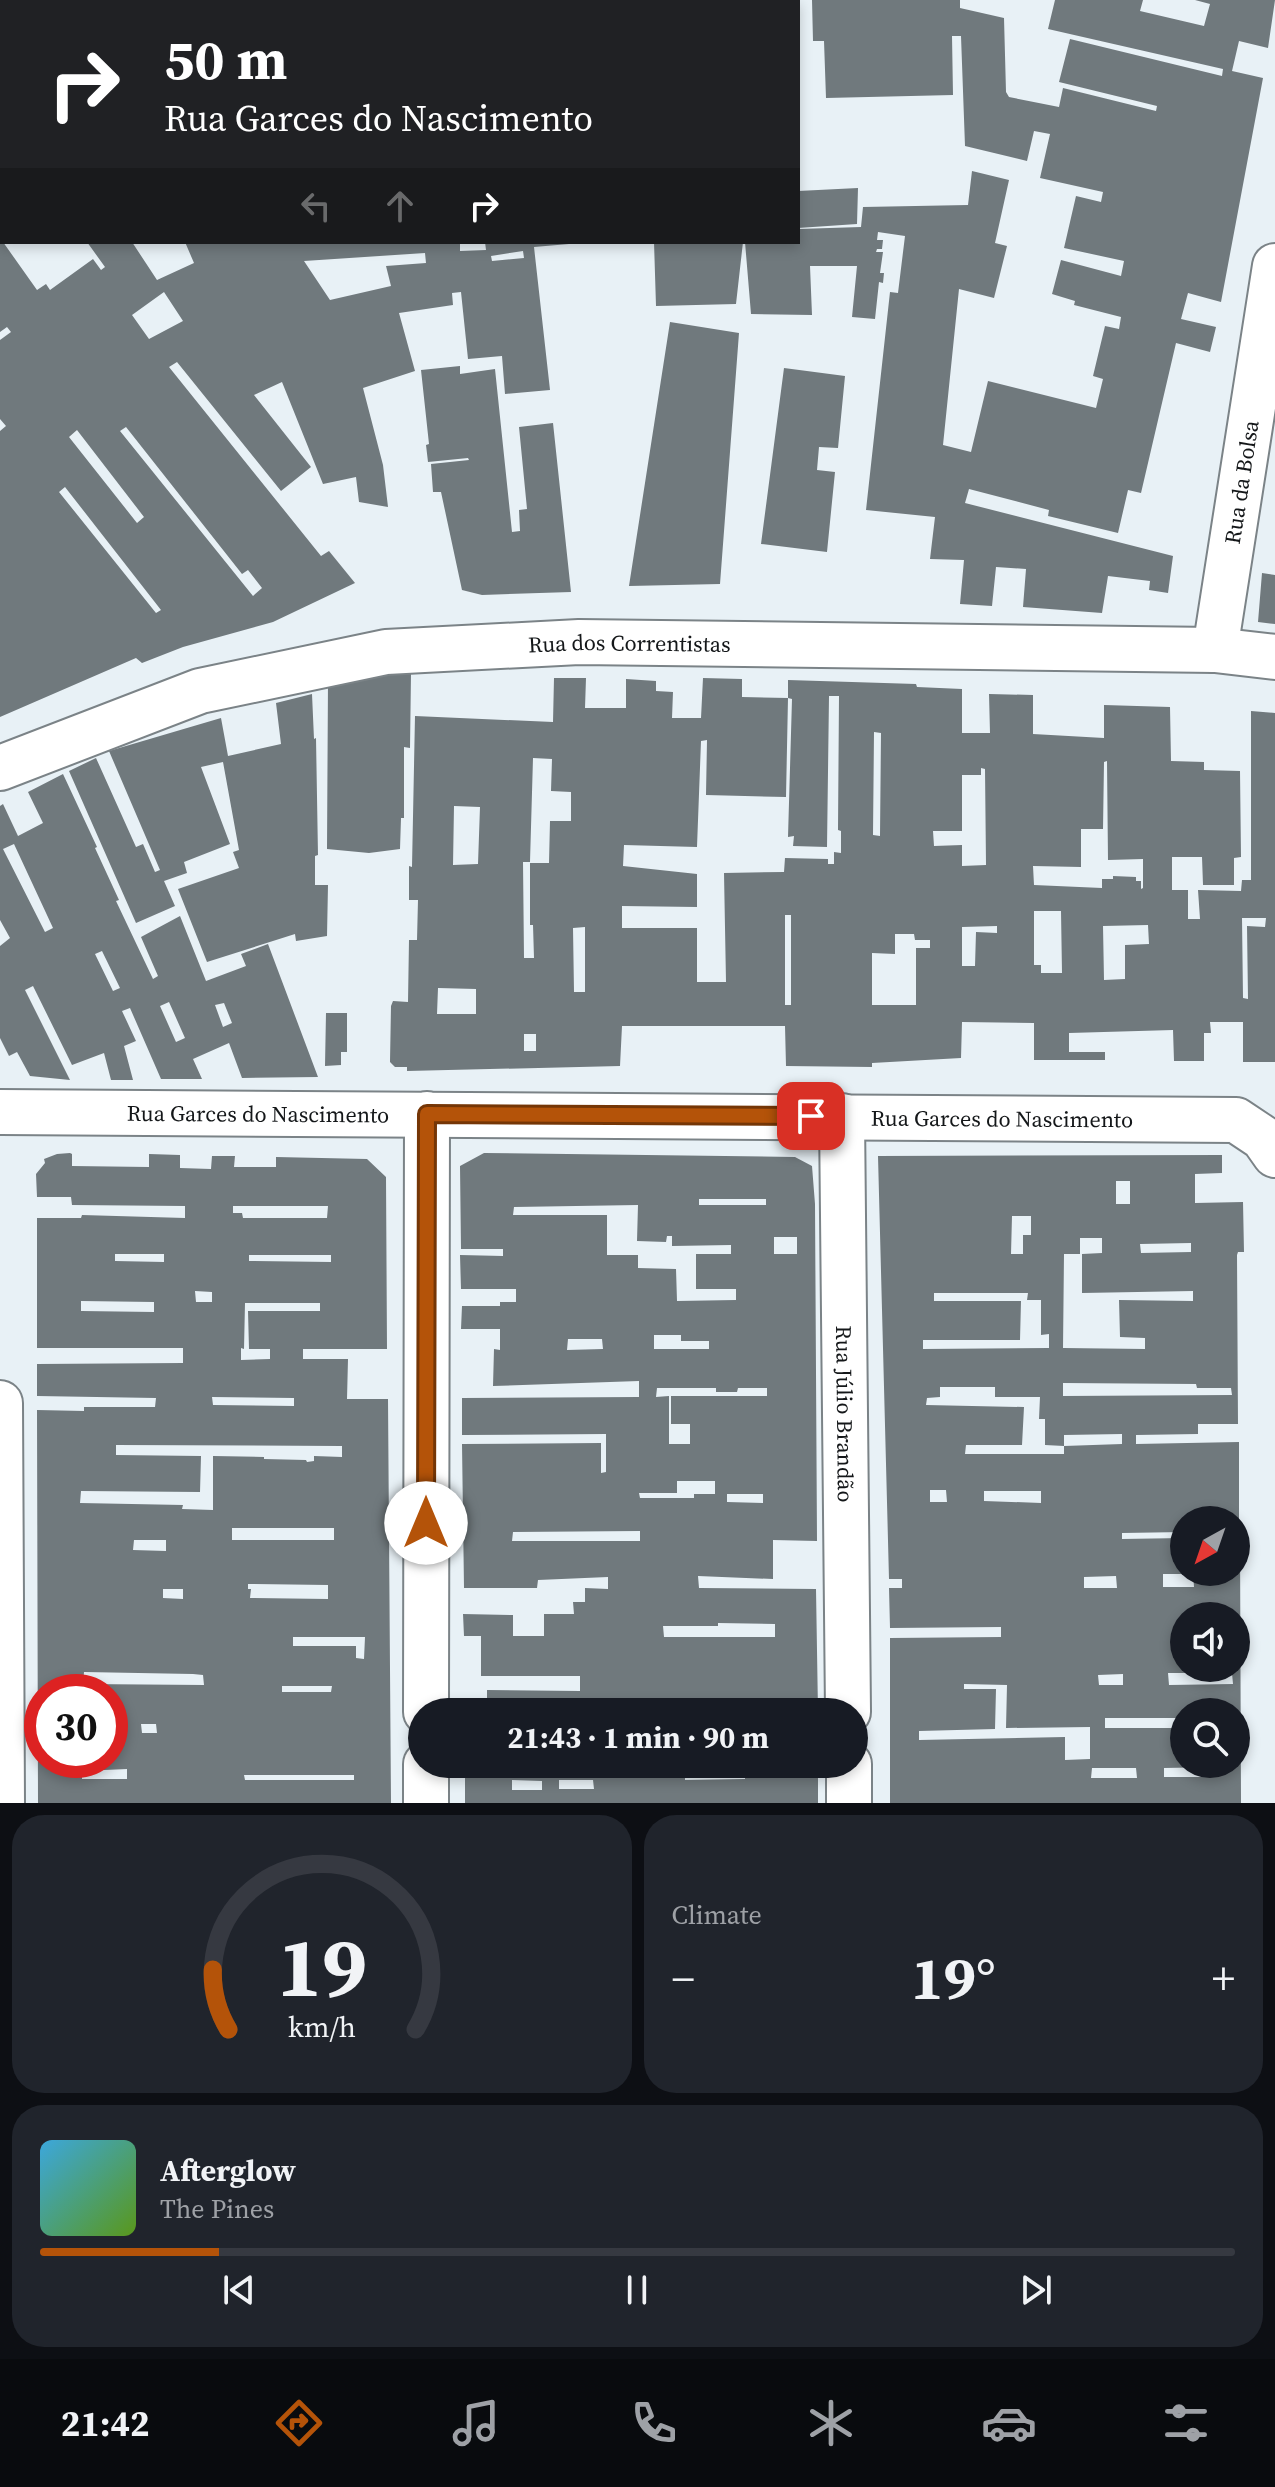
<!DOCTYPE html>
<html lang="en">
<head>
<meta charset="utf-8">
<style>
  body { margin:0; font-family:"Source Serif 4",serif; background:#20242c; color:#f1f3f6; height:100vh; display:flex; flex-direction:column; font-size:30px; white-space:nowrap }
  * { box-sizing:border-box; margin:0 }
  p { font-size:26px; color:#9ea1a6 }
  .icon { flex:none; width:44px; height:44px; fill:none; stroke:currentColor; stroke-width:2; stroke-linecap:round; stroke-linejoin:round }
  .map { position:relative; height:1803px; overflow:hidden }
  .drawer { display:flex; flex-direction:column; gap:12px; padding:12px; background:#0d0f14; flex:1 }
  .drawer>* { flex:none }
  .banner { position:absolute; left:0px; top:0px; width:800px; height:244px; box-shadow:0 4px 12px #0003; background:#202124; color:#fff; overflow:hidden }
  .needle { width:52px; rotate:220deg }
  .buttons { position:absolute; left:1170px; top:1506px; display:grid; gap:16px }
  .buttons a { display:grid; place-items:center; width:80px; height:80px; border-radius:50%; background:#171b24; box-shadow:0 4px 12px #0003; font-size:40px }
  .speed { position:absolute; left:24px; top:1674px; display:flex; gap:16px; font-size:40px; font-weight:700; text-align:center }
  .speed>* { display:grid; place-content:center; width:104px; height:104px; border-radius:50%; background:#171b24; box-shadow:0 4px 12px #0003; line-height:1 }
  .speed .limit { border:12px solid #d22; background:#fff; color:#111 }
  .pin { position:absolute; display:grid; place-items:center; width:68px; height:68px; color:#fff; margin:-34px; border-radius:16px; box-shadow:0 4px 12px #0006 }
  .me { position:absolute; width:88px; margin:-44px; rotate:0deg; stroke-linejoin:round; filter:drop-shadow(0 0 6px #0008) }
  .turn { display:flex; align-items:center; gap:28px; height:168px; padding:0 32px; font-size:36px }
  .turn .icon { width:104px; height:104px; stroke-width:2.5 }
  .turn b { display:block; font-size:56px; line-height:68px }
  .lanes { display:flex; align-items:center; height:76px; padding:0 32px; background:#0003; justify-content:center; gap:40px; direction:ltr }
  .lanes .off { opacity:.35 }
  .big { font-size:60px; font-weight:700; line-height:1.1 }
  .drawer .widget { flex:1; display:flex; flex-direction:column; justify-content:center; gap:12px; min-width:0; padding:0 28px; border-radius:32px; background:#20242c }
  .drawer .dial { align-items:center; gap:0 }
  .dial svg { height:208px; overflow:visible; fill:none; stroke:#363941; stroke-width:7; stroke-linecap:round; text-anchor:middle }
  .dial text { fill:#f1f3f6; stroke:none }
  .song { display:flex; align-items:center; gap:24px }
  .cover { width:96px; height:96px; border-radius:12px; background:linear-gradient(135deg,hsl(200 70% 55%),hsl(90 70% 35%)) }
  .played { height:8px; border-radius:4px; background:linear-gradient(90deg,#b45309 15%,#363941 15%) }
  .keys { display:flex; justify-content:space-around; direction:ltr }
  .heat { display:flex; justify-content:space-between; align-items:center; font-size:44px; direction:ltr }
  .drawer .tiles { flex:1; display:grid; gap:12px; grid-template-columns:1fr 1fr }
  .widget:last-child { grid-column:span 2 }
  .trip { position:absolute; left:408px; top:1698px; width:460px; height:80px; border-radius:40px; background:#171b24; box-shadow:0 4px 12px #0003; font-weight:700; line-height:80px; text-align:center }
  .tabs { display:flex; height:128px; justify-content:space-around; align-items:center; background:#090b0e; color:#9ea1a6 }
  .tabs .icon { width:56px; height:56px }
  .tabs .on { color:#b45309 }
  .tabs b { font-size:36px; color:#f1f3f6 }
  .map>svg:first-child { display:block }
  .building { fill:#70797d; fill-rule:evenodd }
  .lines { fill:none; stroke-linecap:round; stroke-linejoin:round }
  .minor-casing { stroke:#7b8387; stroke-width:48 }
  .minor { stroke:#fff; stroke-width:44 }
  .route-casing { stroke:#753606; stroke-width:20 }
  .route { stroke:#b45309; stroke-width:14 }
  .labels { text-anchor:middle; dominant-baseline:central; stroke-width:8; stroke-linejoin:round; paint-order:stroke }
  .street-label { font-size:22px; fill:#141719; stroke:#e8f1f6 }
</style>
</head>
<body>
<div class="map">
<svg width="1275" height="1803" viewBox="0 0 1275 1803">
  <rect width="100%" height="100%" fill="#e8f1f6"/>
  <path class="building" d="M812 0H960V8L1004 18 1006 92 1009 97 1059 107 1063 88 1156 111 1157 106 1059 82 1070 39 1222 76 1223 69 1048 29 1055 0H1143L1140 11 1204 26 1210 4 1195 0H1275L1268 48 1239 41 1232 71 1263 78 1221 302 1188 293 1181 319 1216 327 1210 352 1176 343 1141 493 1128 490 1118 533 1048 516 1049 510 969 489 965 503 1173 556 1168 593 1149 590 1150 581 1108 576 1102 613 1023 607 1026 569 996 567 992 606 960 604 964 560 930 559 935 517 866 510 890 292 898 293 905 236 878 232 877 240H883L882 249H877L876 252H883L880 273H884L883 283 879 282 875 319 852 317 857 266H810L812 315 751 314 745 242H798V229L861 227 863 207 968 205 972 171 1009 180 995 243 1007 246 994 298 959 289 943 445 971 452 988 381 1096 408 1103 379 1093 376 1105 326 1119 329 1121 317 1074 305 1075 301 1052 294 1061 260 1121 276 1124 261 1064 248 1076 196 1101 202 1103 192 1040 178 1050 134 1034 131 1027 161 965 146 961 36H952L953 95 826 98 824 41H813Z
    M858 188 857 224 798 228V191Z
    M0 242H3L37 290 46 284 50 290 93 259 101 270 105 267 87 242H132L157 280 194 263 185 242H460V251L486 250 485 242H569V244L534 247 550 390 505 394 502 356 468 359 461 292 452 293 453 305 399 313 415 371 363 388 383 465 388 507 359 502 356 477 323 484 282 382 254 395 311 467 281 491 177 362 169 367 321 556 329 551 355 583 273 622 183 647 142 663 136 658 0 717V431L6 426 0 419V340L11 332 7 327 0 332ZM523 251 524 258 492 261 491 256ZM425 253 426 263 386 266 391 286 330 300 304 261ZM164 292 183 321 149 339 132 315ZM126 427 242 574 248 570 262 588 253 596 120 431ZM77 430 144 517 137 523 69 437ZM65 487 161 610 156 613 59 492Z
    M654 242H743L736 304 656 306Z
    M670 322 739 333 720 584 629 586Z
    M460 366V374L495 369 512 532 520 531 519 510 527 509 519 427 553 423 571 592 482 595 462 590 441 492H433L431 464 469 460 468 458 428 462 426 445 429 444 421 370Z
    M784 368 845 376 838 448 819 447 817 470 835 472 827 552 761 544Z
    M1262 573 1275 575V624L1258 622Z
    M411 673 410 748 404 747V818H401L400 849 369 853 327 849 328 680Z
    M554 678H586L585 708H626V679L656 681V691L673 692 672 718H701L703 678 742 679V697L788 698V680L916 684 917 687 962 689V733H990L989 694 1033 695V734L1104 738V705L1170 707 1171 761 1204 762V770L1240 771 1241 857 1234 858V885H1203L1202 857H1172V890H1188V919H1200L1198 890 1241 891 1242 880H1251V711L1275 713V1062H1243V1022H1210L1211 1033H1204V1061H1174L1173 1030 1069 1033V1052H1105V1060H1034V1023L962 1022 961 1058 872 1063V1067L786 1066 785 1026H622L620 1066 407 1071V1067H395L390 1062 391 1006 393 1001 408 1002 409 940H417L418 900H409V866L412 867 415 716 553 722ZM829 696H839L838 830 841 831V853L834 852V864H828V859L785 858 784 872 724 873 726 982H697V928H622V906L697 907V874L623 866 624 845 697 847 701 741 707 740 706 795 786 797 788 698 792 699 788 837 794 836 793 846 827 847ZM874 732 881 733 880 836 873 835ZM533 758 552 759 551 791 571 792V821H550L549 863H530V925H533L534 958H524L523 862H530ZM1107 761 1108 860 1143 859V888L1141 889V881H1136V877L1113 876V879H1102V888L1034 885 1033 866 1081 867V829H1103L1104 762ZM981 768 985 769 986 865 962 866V845L934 846 933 831H962V775H981ZM454 806 480 807 478 864 453 865ZM1034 911H1061L1062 973H1041V965H1034ZM785 915H791V1005H785ZM1242 918H1266L1265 927 1247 926 1248 999 1243 998ZM1148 925 1149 944 1125 945V979L1104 980 1103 926ZM997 926V933L976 932 975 966H962V927ZM585 927V992H574L573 928ZM895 934H914L915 940H930V948H916V1005H872V953L895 954ZM438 988 476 989V1014H437ZM524 1034H536V1051H524Z
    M312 694 314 739 316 738 318 855 315 856V885H328L327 936 296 941 295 934 207 962 178 889 239 868 233 852 239 850 223 762 201 767 230 844 184 862 187 873 164 881 175 906 136 923 69 771 96 758 136 847 143 844 155 872 160 870 109 751 221 718 228 756 281 744 276 703Z
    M63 774 97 847 95 848 119 900 116 901 153 979 158 976 141 937 180 916 206 981 246 966 241 954 268 944 318 1077 242 1078 229 1043 193 1059 202 1079H161L130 1008 122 1011 136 1041 124 1046 133 1080H111L104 1053 72 1065 33 986 25 990 70 1080 30 1076 17 1052 9 1056 0 1038V946L10 938 0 920V806L3 804 18 836 43 823 28 792ZM14 844 53 928 45 932 3 849ZM102 951 120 988 113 991 95 954ZM169 1002 185 1038 176 1042 160 1006ZM224 1003 232 1023 223 1027 215 1005Z
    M326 1013H347V1052H341V1065L325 1066Z
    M70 1153 72 1154V1166L149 1167V1154L180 1155V1168L211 1169 212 1156H235L234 1167H276V1157L367 1159 386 1177 387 1349H303V1359H348L347 1399H388L391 1803H38L37 1410 84 1411V1407H155L156 1398 37 1396V1364L183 1363V1348H37V1218H81L82 1215 185 1218V1206L72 1205 71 1197H37L36 1174 45 1163 44 1159 57 1154ZM233 1206H328L327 1218H243L242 1213H233ZM115 1254H164V1262L115 1261ZM249 1255H331V1262L249 1261ZM195 1291 212 1292V1302H196ZM81 1301 154 1302V1312L81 1311ZM245 1303H320V1311H248L249 1349H270V1359L241 1360V1348L244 1349ZM212 1397 294 1398V1406L213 1405ZM116 1445 342 1446V1457L314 1456V1461L307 1462 306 1460 264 1459V1457L213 1456V1510L182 1509 183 1505 80 1503 81 1491 200 1492 201 1456 116 1455ZM232 1528H334V1540H232ZM134 1540H166V1551L133 1550ZM248 1584 328 1585V1599L250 1598 251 1589H248ZM163 1589H183V1599L163 1598ZM293 1637H365L364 1659 356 1658V1646H293ZM84 1672 193 1674 203 1675 204 1685 83 1684ZM282 1686H332L331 1692H282ZM42 1692H110V1760H42ZM141 1724H156L157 1733H142ZM127 1769V1779H82V1771ZM244 1775H354V1780H245Z
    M484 1153 795 1157 812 1166 815 1204 817 1541 773 1540V1579L698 1576 699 1588 816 1589 818 1712H641V1701H620V1712H487V1690L580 1691V1676H481V1636H464L463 1614 513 1615V1636H544V1614H574L573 1602H585V1588L608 1589V1577L538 1580 537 1588H464L462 1444 601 1443V1473L606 1472V1434L462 1435V1398L639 1397V1381L493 1386 494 1349 500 1350V1329H461L462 1306H500V1302H516V1289H461L460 1255 503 1256V1249H461L460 1166ZM699 1199H766V1205H699ZM638 1205 637 1241 666 1242 667 1236H672V1246L731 1245V1254H696V1289H736V1300L677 1301 676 1269 638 1268V1255H607V1215H513L514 1207ZM774 1237H797V1254H774ZM654 1335H681V1341H709V1349H654ZM568 1339H602L603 1349 567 1350ZM657 1388H716V1392H737L738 1388H767V1396H671V1424H690V1444H669V1396L656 1397ZM677 1481H715V1494H694V1498H640L639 1493H677ZM727 1494H763V1503L727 1502ZM640 1531V1541H512L513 1532ZM718 1623 775 1624V1637H664L663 1626H718Z
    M1222 1155V1173L1195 1174V1203L1243 1202 1244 1252H1238L1237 1255 1238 1424H1198V1434L1136 1435V1444L1239 1442V1532H1236V1520H1184V1532L1122 1533V1539L1184 1538V1574H1163V1587H1194L1193 1572H1236V1538H1240L1241 1803H890V1638L1001 1637V1627L890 1628 889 1588H902V1579H889L878 1156ZM1116 1181H1130V1204H1116ZM1012 1216H1031V1235H1023V1254H1011ZM1080 1238H1102V1253L1082 1254V1293L1193 1291V1301L1119 1300 1120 1337 1145 1338V1349L1063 1348 1064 1254H1080ZM1191 1243V1252L1141 1253 1140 1244ZM934 1293H1028L1027 1300H1041V1335L1049 1334V1348L923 1349V1340H1020L1021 1301H934ZM1063 1383 1196 1384 1197 1388H1231L1232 1395 1063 1396ZM940 1387H995V1397H1040L1039 1419H1045V1445L1064 1446V1435L1122 1434V1444L1064 1446V1454H965L966 1445H1022L1024 1407 926 1405 927 1398 940 1397ZM930 1490H946L947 1502H930ZM984 1491H1041V1503L984 1501ZM1116 1576 1117 1588H1084V1577ZM1184 1616H1236V1668H1184ZM1168 1673H1232L1233 1684 1169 1685ZM1123 1674V1685H1099L1098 1675ZM964 1684 1007 1685 1006 1728 1090 1727V1759L1065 1760V1737L919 1740V1731L995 1729 996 1689H964ZM1184 1712H1236V1764H1184V1728H1105V1718H1184ZM1218 1767 1217 1777H1164V1768ZM1092 1768H1136L1137 1778H1091Z
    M465 1764H818V1803H465ZM685 1770H745V1779L685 1780ZM512 1780 542 1781V1790H512ZM559 1780H593L594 1789H559Z"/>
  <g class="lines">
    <g class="minor-casing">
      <g id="minor">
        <path id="s1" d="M1215 650 1275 266"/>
        <path id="s2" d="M0 768 200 691 386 652 579 642 1215 650 1275 657"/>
        <path id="s3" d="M0 1112 1236 1120 1263 1138 1275 1155"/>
        <path id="s4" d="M842 1116 848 1712"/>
        <path d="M0 1403 2 1803"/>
        <path d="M426 1712 427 1114"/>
        <path d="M849 1764V1803"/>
        <path d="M426 1803V1764"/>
      </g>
    </g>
    <use href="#minor" class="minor"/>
  </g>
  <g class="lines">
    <g class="route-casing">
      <path id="route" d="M426 1523 427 1114 811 1116"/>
    </g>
    <use href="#route" class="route"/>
  </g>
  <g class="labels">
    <g class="street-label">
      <text stroke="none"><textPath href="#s1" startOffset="170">Rua da Bolsa</textPath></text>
      <text stroke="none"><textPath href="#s2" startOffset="648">Rua dos Correntistas</textPath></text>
      <text stroke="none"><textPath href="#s3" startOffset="258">Rua Garces do Nascimento</textPath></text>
      <text stroke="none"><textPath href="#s3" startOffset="1002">Rua Garces do Nascimento</textPath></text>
      <text stroke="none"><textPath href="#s4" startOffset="298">Rua Júlio Brandão</textPath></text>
    </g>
  </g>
</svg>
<div class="buttons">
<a><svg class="needle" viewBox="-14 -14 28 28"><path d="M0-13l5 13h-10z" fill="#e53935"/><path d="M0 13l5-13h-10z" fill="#9ea1a6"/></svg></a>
<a><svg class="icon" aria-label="sound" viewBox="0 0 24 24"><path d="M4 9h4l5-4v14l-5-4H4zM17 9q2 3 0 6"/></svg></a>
<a><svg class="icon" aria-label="search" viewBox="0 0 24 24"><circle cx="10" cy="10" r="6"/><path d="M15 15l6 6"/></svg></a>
</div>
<div class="speed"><div class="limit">30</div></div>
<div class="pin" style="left:811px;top:1116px;background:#d93025"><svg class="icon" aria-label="arrive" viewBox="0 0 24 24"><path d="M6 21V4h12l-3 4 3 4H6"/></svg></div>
<svg class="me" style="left:426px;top:1523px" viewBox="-20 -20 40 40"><circle r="19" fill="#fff"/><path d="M0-13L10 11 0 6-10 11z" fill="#b45309"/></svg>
<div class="trip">21:43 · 1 min · 90 m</div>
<div class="banner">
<div class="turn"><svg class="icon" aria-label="right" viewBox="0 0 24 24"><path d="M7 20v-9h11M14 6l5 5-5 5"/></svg><div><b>50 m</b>Rua Garces do Nascimento</div></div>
<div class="lanes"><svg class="icon off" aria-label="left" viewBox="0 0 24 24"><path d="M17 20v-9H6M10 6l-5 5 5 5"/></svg><svg class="icon off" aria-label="ahead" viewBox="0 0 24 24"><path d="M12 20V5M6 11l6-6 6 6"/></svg><svg class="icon" aria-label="right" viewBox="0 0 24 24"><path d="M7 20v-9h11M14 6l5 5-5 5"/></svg></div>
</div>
</div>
<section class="drawer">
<div class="tiles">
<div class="widget dial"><svg viewBox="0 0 100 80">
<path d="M14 69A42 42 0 1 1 86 69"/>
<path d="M14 69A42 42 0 0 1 8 46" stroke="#b45309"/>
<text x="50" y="56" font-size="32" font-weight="700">19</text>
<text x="50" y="72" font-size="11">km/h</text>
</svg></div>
<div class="widget"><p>Climate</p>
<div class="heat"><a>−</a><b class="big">19°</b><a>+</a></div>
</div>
<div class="widget">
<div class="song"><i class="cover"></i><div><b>Afterglow</b><p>The Pines</p></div></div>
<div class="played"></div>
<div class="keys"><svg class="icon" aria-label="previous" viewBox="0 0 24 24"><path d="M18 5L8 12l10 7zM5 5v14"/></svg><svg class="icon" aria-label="pause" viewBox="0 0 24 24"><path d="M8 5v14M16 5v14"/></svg><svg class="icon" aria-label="next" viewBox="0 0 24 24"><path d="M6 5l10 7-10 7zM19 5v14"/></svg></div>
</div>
</div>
</section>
<nav class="tabs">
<b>21:42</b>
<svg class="icon on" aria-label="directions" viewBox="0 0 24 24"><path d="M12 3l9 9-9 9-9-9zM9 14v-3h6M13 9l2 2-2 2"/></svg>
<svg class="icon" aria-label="music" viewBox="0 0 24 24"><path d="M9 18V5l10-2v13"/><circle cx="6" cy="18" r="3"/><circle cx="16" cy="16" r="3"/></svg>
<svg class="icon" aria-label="phone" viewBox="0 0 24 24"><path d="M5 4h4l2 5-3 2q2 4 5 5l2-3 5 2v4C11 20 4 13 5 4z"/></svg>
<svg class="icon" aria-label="climate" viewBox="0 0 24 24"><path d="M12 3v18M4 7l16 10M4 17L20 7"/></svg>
<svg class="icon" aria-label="car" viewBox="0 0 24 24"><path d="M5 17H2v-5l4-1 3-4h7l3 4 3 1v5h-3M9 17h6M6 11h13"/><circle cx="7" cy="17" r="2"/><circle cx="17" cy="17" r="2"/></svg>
<svg class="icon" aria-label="filters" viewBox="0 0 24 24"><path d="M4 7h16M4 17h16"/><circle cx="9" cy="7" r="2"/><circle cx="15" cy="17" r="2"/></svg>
</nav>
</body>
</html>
